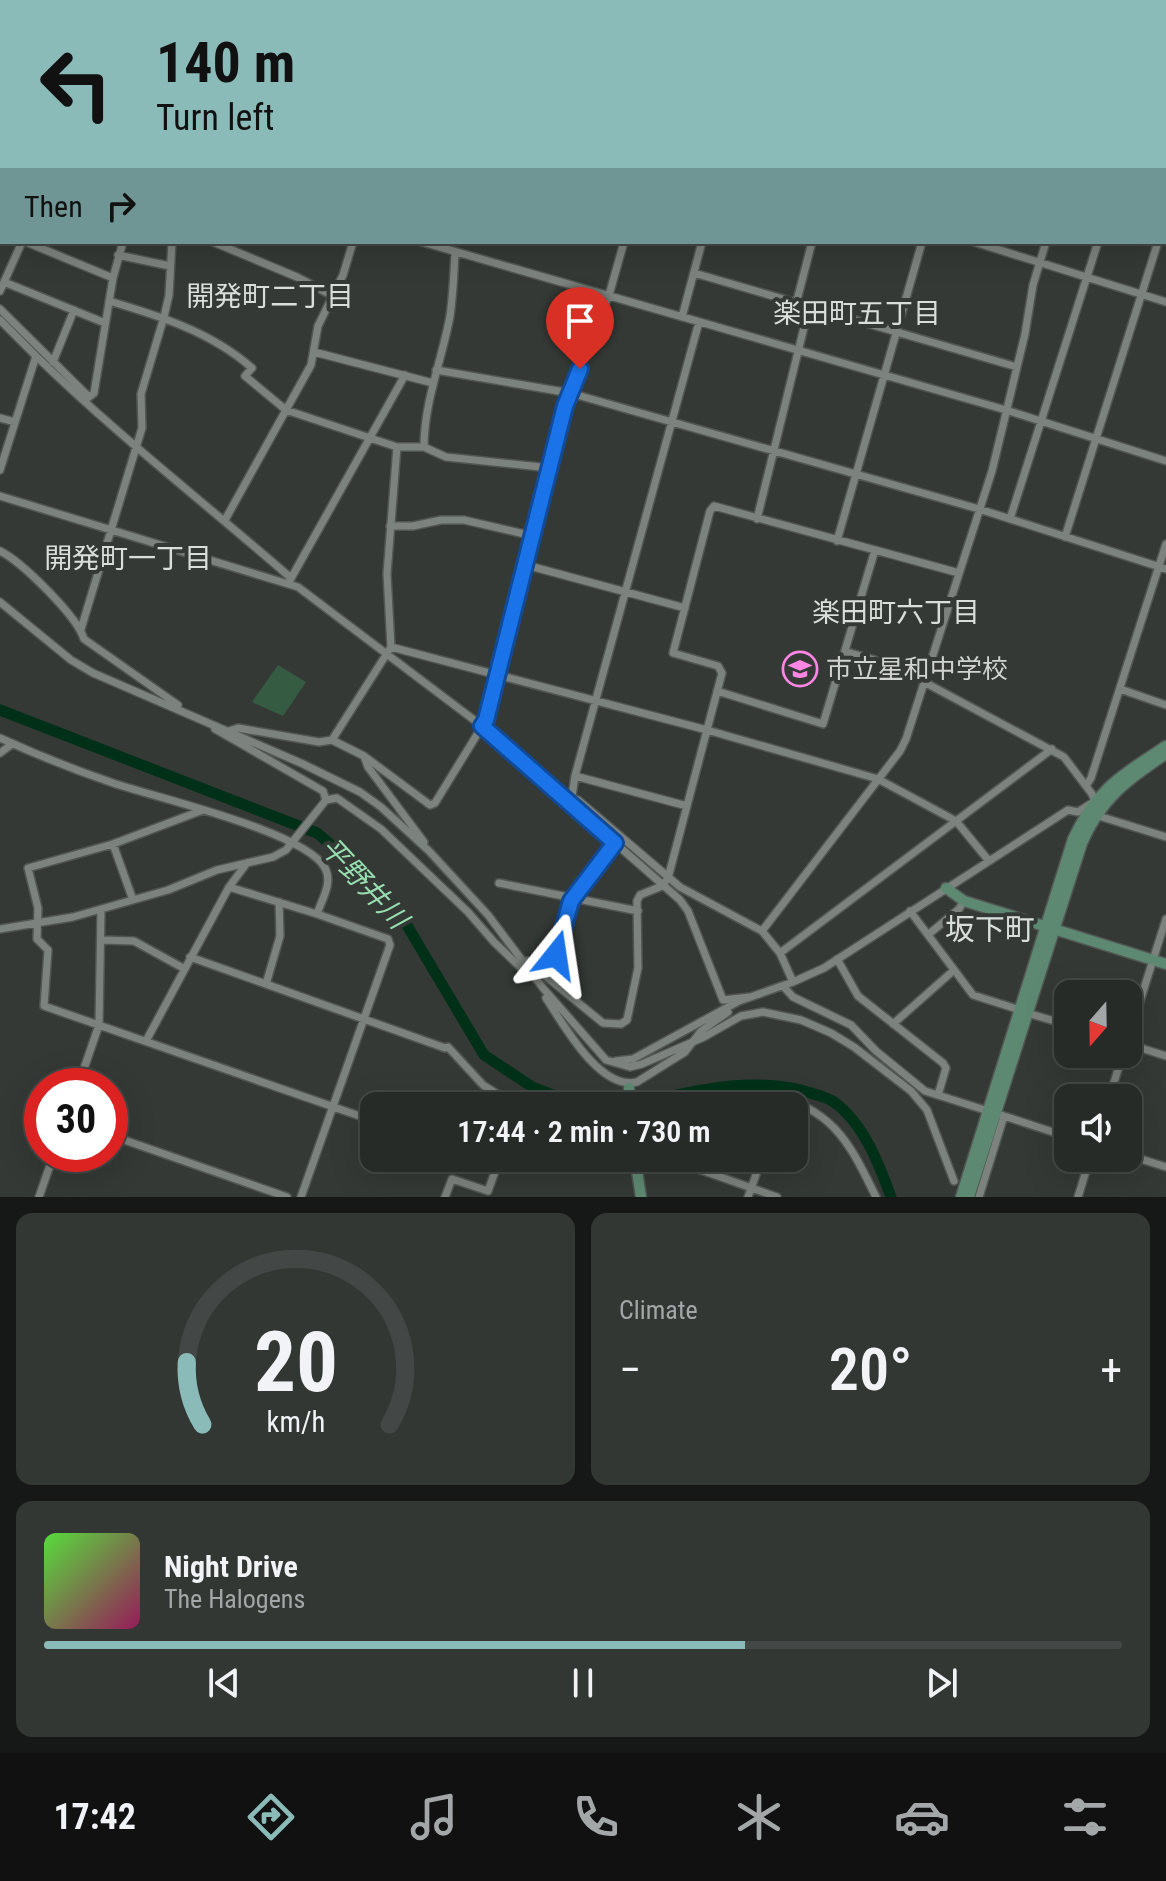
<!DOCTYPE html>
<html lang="en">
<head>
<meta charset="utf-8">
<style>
  body { margin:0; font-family:"Roboto Condensed","Noto Sans JP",sans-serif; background:#333734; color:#f1f3f6; height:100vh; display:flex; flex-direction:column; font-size:30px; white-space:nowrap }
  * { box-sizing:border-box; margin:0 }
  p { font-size:26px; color:#a4a7a8 }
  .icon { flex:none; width:44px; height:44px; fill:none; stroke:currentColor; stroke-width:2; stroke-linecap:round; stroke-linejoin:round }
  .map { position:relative; height:1197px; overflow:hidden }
  .sheet { display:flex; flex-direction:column; gap:16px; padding:16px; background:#151816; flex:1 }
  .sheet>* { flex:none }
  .hud { position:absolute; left:0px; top:0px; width:1166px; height:244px; box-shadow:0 8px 32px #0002,0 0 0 2px #434745; background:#8bbbb9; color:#111; overflow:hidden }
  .needle { width:52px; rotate:200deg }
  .tools { position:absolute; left:1054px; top:980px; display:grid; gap:16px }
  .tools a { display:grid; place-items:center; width:88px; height:88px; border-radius:16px; background:#272b28; box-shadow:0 8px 32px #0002,0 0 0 2px #434745; font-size:40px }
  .speed { position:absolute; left:24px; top:1068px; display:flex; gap:16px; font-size:40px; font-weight:700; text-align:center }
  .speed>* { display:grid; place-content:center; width:104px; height:104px; border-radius:50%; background:#272b28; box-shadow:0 8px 32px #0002,0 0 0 2px #434745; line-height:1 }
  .speed .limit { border:12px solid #d22; background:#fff; color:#111 }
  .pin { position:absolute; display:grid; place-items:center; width:68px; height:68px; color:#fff; margin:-82px -34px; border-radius:50% 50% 50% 0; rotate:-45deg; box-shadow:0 0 8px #0007 }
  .pin .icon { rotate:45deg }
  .me { position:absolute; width:88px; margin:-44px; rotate:15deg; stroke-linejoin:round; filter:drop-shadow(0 0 6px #0008) }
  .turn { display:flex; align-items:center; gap:28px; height:168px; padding:0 24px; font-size:36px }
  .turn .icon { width:104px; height:104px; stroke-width:2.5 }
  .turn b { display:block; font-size:56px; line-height:68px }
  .then { display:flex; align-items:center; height:76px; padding:0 24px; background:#0003; gap:16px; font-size:30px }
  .big { font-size:60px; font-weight:600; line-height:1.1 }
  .sheet .widget { flex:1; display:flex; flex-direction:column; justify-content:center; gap:12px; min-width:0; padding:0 28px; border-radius:16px; background:#333734 }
  .sheet .dial { align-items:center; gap:0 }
  .dial svg { height:208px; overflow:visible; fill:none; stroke:#434745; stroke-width:7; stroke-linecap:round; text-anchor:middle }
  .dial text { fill:#f1f3f6; stroke:none }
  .song { display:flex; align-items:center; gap:24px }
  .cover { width:96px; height:96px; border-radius:12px; background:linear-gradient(135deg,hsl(110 70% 55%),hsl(330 70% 35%)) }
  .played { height:8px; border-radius:4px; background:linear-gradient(90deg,#8bbbb9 65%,#434745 65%) }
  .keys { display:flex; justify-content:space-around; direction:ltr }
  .heat { display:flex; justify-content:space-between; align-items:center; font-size:44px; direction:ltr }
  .sheet .tiles { flex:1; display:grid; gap:16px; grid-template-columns:1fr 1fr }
  .widget:last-child { grid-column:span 2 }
  .trip { position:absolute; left:360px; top:1092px; width:448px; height:80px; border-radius:16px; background:#272b28; box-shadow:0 8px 32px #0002,0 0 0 2px #434745; font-weight:600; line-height:80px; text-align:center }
  .tab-bar { display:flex; height:128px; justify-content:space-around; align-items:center; background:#101110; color:#a4a7a8 }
  .tab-bar .icon { width:56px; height:56px }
  .tab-bar .active { color:#8bbbb9 }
  .tab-bar b { font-size:36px; color:#f1f3f6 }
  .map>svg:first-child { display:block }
  .green { fill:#355c43 }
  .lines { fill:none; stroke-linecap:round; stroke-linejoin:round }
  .river { stroke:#003118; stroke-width:11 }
  .street-casing { stroke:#515653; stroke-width:10 }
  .secondary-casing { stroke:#515653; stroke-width:13 }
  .highway-casing { stroke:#515653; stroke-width:17 }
  .street { stroke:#7c827d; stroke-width:7 }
  .secondary { stroke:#5d8972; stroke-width:10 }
  .highway { stroke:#16985a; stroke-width:14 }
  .route-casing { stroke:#114b97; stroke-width:20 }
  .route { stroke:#1a73e8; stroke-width:14 }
  .labels { text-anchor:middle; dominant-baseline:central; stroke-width:8; stroke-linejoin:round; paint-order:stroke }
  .poi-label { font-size:26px; fill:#d0d3d1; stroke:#343935; text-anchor:start }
  .neighbourhood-label { font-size:28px; fill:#d8dfda; stroke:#343935 }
  .water-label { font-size:28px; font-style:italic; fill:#97dfb0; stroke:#343935 }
  .quarter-label { font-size:30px; fill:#d8dfda; stroke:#343935 }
</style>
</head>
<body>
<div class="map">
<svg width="1166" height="1197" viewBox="0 0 1166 1197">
  <rect width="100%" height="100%" fill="#343935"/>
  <path class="green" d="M278 665 306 682 283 716 252 702Z"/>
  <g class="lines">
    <path class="river" d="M0 710 317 833 370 878 399 912 484 1055 534 1088 569 1101 622 1106
      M628 1106C690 1092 756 1073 817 1095 823 1097 830 1099 834 1102 864 1124 879 1164 891 1197"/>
    <g class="street-casing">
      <path id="street" d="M111 0 118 2
        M844 0 850 2
        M1109 0 1112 2
        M74 2 75 0
        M278 2 279 0
        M483 2 484 0
        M688 2 689 0
        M769 2V0
        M954 2 955 0
        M1143 2 1144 0
        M0 125H2
        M0 165 2 159
        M0 190 2 191
        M1164 224 1166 218
        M26 242 113 278
        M213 242 297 277 333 296
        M422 242 1006 410 1166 461
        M974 242 1166 302
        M118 255 170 266
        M694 273 1017 367
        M4 282 105 323
        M0 291 22 242
        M109 301C160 316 211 332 252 368L245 376 286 410 397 447H424L446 457 550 468
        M796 304 812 242
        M0 309 89 397 94 393 113 278 123 242
        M682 317 702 242
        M0 320 36 356 0 470
        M314 352 433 383
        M36 356C117 435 206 504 291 578
        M53 362 74 310
        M436 370 570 393 979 509 1166 569
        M0 418 15 422
        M424 447C424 402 442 360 450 316 453 295 454 274 455 253
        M0 496 298 587 482 726 680 900 688 911 723 1000 750 997
        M757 519 809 307
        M1010 519 1098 242
        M225 520 311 365 318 326 343 275 353 242
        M390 526H413L441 520H464L533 536
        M1065 537 1158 242
        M837 541 922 242
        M875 550 959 573
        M0 551C22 562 77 616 84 639L178 705
        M526 565 685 608
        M289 582 405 375
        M0 602 71 660 93 673 303 764 360 792 381 807 429 851 488 915 543 988 606 1060 630 1067 642 1064 704 1037 741 1016 763 1012 801 1020 831 1033 854 1047 911 1091 927 1110 954 1181
        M81 629 142 428 141 394 164 317 169 295 172 242
        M391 647 707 730 878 779 956 821 989 861
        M847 652 927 675
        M924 682 1064 757 1092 794 1102 817 1166 837
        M1120 689 1166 705
        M215 729 323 791 326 800
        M229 731 238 728 319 742 332 740 364 756 368 767 424 842
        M0 738C37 755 75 770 113 783 157 798 306 832 325 868 333 883 322 899 317 914
        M332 740 391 647 387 574 397 447
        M0 753 12 744
        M364 756 430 805 435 803 486 720 565 406 609 295 624 242
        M575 776 687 806
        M1086 786 1091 778 1166 544
        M572 796 575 776 699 322
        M570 797 578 800 680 887 762 931 780 953 793 982
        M203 810 113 844 28 868 38 908 37 939 48 950 44 1006 374 1121
        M113 844 133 900
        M499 883 638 911
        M229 887 317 914 388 939 390 945 301 1197
        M910 911 973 995 1020 1010
        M0 929 73 917 168 890 217 870 273 857 286 850 326 800 337 798 381 829 468 912 494 942 522 969 530 972
        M762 931 900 751 906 739 992 471 1025 334 1033 285 1046 242
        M929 934 959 909 964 901
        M102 940 134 941 183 968
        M780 953 1052 749
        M556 955 571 901 615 843
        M190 957 445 1048 448 1047 483 1085 516 1106
        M837 959 858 996 943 1063 946 1068 938 1095
        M527 961 603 1023 621 1024 627 1020 638 968 637 901 640 895 662 886 668 878 722 673 718 666 673 653 710 511 714 506 875 550 823 724 717 691
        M266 984 280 936 279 902
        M783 986 793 997 851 1025 876 1051 925 1091 988 1111
        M546 998C563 1024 600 1091 637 1082L685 1052 701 1031 728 1012
        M1027 1013 1068 1025
        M893 1024 954 970
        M1128 1039 1166 919
        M146 1041 229 887 247 863
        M1128 1044 1166 1056
        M616 1061 633 1059 739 1001 793 982 824 968 1068 810 1078 812 1092 803
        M78 1086 99 1025 101 910
        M1109 1098 1123 1054
        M780 1106 783 1098C837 1114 853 1150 876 1197
        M1001 1115 1068 1137
        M110 1135 287 1197
        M1128 1155 1166 1167
        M473 1158 498 1164 589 1158
        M667 1158 777 1197
        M39 1197 54 1154
        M445 1197 452 1179 488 1191 500 1158
        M748 1197 762 1158
        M979 1197 1004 1116
        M1078 1197 1090 1158"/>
    </g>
    <g class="secondary-casing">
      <path id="secondary" d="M10 2 11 0
        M0 43 2 37
        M946 888 964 901 1166 964
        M629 1088V1106
        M635 1158 641 1197
        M961 1197 1073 839C1097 788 1121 776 1166 746
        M969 1197 1082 843C1101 799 1127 780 1166 754"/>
    </g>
    <g class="highway-casing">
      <path id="highway" d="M864 0 870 2
        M893 0 899 2
        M1164 100 1166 101
        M1164 112H1166"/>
    </g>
    <use href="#street" class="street"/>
    <use href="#secondary" class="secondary"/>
    <use href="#highway" class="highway"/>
  </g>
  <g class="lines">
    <g class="route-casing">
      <path id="route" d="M556 955 571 901 615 843 482 726 486 720 565 406 580 369"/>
    </g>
    <use href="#route" class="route"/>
  </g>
  <defs>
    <g id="school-ring" transform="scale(1.8)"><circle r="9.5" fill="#343935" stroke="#fc86e4" stroke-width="1.5"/><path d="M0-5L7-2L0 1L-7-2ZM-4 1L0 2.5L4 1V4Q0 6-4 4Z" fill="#fc86e4"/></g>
  </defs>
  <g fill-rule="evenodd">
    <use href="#school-ring" x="800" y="669"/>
  </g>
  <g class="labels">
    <g class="poi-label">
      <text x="826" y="669">市立星和中学校</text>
    </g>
    <g class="neighbourhood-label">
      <text x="270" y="296">開発町二丁目</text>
      <text x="857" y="313">楽田町五丁目</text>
      <text x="128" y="558">開発町一丁目</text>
      <text x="896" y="612">楽田町六丁目</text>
    </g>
    <g class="water-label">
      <text transform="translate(364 883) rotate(47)">平野井川</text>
    </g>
    <g class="quarter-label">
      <text x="990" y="929">坂下町</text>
    </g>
  </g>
</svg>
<div class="tools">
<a><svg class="needle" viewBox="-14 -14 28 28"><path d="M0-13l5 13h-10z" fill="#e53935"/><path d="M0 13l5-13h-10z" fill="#a4a7a8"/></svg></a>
<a><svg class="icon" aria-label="sound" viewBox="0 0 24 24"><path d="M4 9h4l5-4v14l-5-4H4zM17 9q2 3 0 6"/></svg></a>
</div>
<div class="speed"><div class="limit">30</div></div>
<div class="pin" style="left:580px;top:369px;background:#d93025"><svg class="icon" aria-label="arrive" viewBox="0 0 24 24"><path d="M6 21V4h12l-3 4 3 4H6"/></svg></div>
<svg class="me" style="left:556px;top:955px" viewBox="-20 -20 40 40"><path d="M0-17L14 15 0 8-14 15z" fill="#1a73e8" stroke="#fff" stroke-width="4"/></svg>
<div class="trip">17:44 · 2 min · 730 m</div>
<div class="hud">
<div class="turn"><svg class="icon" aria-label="left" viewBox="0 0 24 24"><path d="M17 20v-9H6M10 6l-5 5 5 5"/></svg><div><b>140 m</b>Turn left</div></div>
<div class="then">Then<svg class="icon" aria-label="right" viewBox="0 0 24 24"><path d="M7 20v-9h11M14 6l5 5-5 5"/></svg></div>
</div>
</div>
<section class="sheet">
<div class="tiles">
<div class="widget dial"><svg viewBox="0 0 100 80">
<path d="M14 69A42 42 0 1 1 86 69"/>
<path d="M14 69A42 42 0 0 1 8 45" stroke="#8bbbb9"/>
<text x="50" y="56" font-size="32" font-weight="700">20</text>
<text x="50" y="72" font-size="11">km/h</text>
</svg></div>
<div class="widget"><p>Climate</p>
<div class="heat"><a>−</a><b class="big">20°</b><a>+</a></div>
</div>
<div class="widget">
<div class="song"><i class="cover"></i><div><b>Night Drive</b><p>The Halogens</p></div></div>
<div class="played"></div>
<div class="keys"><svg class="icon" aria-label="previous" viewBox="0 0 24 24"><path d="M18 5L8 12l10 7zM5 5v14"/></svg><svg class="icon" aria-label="pause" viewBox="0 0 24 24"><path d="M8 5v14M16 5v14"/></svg><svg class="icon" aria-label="next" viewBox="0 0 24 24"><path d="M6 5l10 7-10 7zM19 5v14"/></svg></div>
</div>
</div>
</section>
<nav class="tab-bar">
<b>17:42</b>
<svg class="icon active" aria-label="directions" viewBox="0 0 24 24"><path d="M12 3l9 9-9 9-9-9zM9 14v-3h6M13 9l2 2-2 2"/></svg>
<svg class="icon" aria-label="music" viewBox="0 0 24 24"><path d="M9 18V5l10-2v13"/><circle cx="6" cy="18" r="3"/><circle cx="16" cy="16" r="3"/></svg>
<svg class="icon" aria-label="phone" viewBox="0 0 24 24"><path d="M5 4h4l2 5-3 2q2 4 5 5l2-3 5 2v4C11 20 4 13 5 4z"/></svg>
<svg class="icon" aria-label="climate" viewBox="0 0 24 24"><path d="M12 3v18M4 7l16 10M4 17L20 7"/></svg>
<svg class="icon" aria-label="car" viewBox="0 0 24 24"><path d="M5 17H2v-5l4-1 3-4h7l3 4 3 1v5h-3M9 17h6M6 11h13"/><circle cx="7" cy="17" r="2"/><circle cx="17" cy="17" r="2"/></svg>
<svg class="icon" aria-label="filters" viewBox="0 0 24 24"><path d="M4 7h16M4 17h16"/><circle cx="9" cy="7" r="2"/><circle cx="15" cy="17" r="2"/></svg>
</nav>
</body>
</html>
